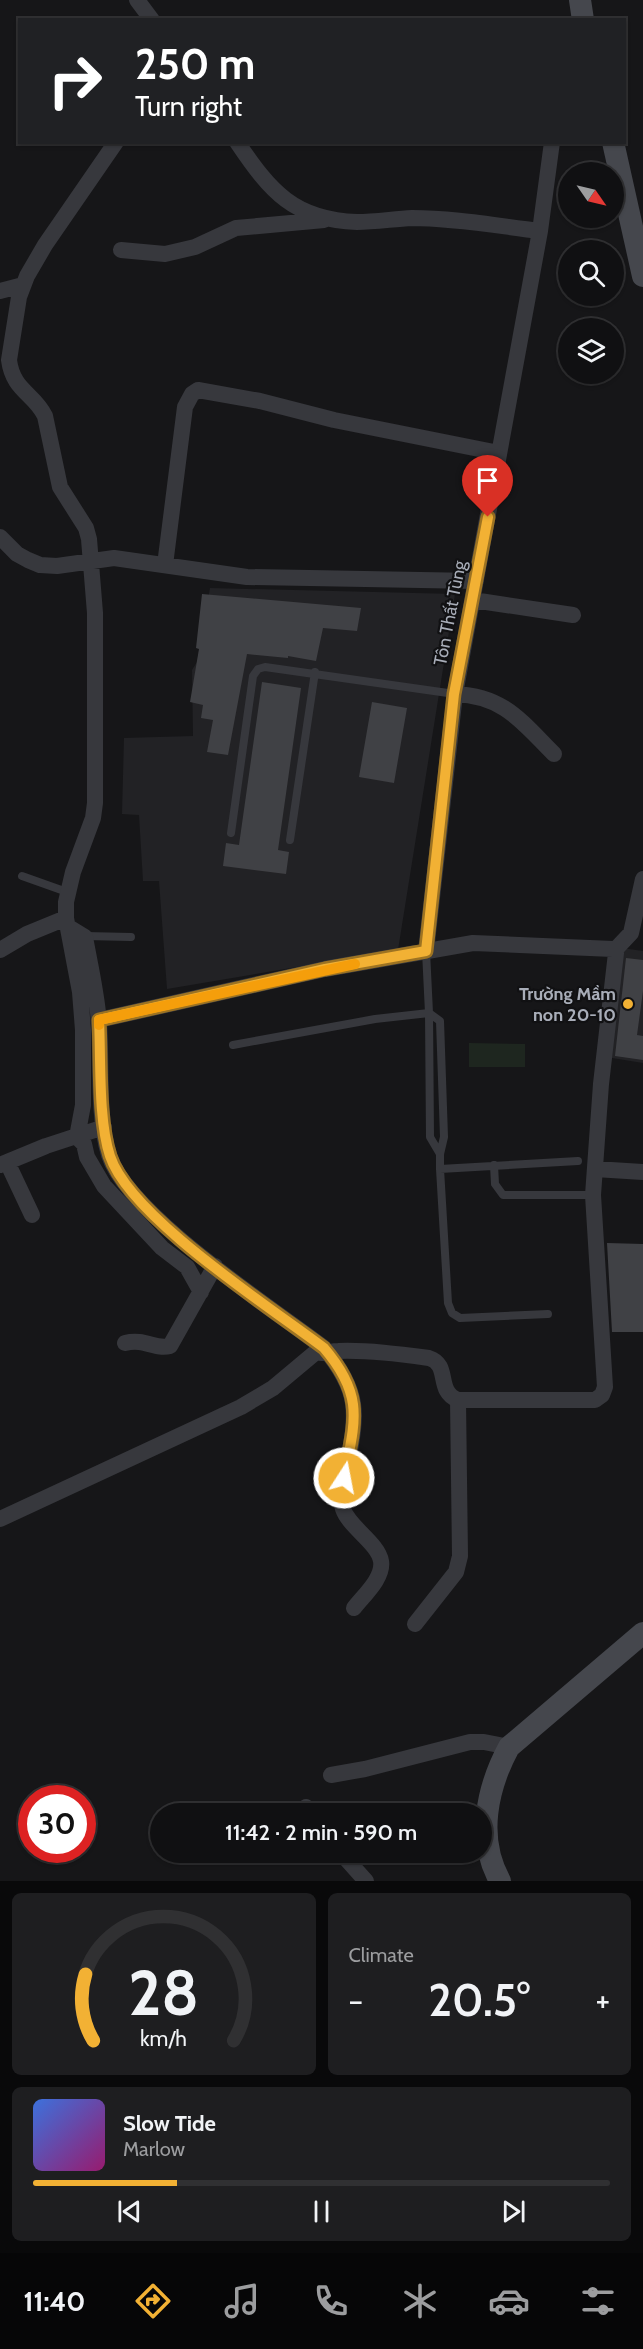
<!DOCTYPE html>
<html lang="en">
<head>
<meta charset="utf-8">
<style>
  body { margin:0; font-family:Cabin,sans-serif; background:#1e1e20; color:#f1f3f6; height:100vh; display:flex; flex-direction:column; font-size:22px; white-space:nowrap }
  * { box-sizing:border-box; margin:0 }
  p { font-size:20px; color:#9c9d9f }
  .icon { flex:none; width:33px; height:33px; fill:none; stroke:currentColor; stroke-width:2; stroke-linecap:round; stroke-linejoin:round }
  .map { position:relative; height:1881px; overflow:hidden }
  .drawer { display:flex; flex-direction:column; gap:12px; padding:12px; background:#09090a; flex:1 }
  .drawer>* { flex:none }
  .guide { position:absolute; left:18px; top:18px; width:608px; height:126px; border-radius:0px; box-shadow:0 2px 4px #0004,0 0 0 2px #303032; background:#202124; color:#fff; overflow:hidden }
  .needle { width:39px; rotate:124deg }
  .buttons { position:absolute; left:558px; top:162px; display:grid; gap:12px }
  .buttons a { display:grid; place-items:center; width:66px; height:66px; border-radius:50%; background:#101012; box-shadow:0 2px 4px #0004,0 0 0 2px #303032; font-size:30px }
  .speed { position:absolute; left:18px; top:1785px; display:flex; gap:12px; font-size:30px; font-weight:700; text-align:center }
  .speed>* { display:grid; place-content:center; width:78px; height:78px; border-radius:50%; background:#101012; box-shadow:0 2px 4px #0004,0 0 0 2px #303032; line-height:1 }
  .speed .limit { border:9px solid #d22; background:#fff; color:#111 }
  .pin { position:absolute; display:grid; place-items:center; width:51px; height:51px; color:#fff; margin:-62px -26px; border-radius:50% 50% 50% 0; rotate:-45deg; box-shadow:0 0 6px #0007 }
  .pin .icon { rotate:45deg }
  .me { position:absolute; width:66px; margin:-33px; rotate:11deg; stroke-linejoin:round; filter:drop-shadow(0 0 4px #0008) }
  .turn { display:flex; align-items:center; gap:21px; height:126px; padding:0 18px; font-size:27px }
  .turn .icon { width:78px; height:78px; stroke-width:2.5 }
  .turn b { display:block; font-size:42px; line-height:51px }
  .big { font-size:45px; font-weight:600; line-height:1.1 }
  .drawer .widget { flex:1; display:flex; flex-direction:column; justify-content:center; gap:9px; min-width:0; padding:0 21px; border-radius:9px; background:#1e1e20 }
  .drawer .dial { align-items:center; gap:0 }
  .dial svg { height:156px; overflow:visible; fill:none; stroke:#303032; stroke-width:7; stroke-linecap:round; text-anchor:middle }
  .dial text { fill:#f1f3f6; stroke:none }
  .song { display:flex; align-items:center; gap:18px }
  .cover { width:72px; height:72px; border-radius:9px; background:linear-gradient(135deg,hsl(220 70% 55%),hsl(320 70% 35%)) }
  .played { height:6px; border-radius:3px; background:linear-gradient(90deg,#f2b134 25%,#303032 25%) }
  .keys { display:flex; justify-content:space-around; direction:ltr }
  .heat { display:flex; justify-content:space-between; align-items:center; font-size:33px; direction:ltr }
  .drawer .tiles { flex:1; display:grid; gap:12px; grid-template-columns:1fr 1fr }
  .widget:last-child { grid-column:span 2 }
  .trip { position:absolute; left:150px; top:1803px; width:342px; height:60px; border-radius:30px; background:#101012; box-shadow:0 2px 4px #0004,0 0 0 2px #303032; font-weight:600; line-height:60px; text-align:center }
  .menu { display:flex; height:96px; justify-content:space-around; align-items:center; background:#060607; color:#9c9d9f }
  .menu .icon { width:42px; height:42px }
  .menu .on { color:#f2b134 }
  .menu b { font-size:27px; color:#f1f3f6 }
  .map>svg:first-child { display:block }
  .built { fill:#222225 }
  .green { fill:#1e261f }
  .building { fill:#404145 }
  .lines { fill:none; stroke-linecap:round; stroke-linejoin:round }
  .lane { stroke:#37383d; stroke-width:8 }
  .street { stroke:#37383d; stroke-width:16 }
  .secondary { stroke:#45474d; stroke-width:22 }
  .route-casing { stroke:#9d7322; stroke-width:15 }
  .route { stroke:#f2b134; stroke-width:10 }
  .slow { stroke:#f59e0b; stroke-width:10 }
  .poi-dot { fill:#f2b134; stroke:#111113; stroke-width:2 }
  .labels { text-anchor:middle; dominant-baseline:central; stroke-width:4.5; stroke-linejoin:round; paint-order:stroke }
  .street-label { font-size:18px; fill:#a8adb8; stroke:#111113 }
  .poi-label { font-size:18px; font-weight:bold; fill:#a8adb8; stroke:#111113; text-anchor:end }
</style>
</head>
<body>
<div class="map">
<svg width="643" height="1881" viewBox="0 0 643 1881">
  <rect width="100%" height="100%" fill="#161618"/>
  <path class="built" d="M210 588 455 594 398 950 167 989 159 881H143L139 815 122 814 124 738 193 736 192 670 197 662Z
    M622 948 643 951V1063L606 1057Z"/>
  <path class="green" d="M469 1043 525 1044V1067H469Z"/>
  <path class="building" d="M202 594 361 608 357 631 323 628 316 661 288 656V658L247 654 228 755 207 752 213 720 201 718 203 705 190 702 199 649 196 648Z
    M262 682 301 688 278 850 289 852 286 874 223 866 226 843 239 845Z
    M372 702 407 708 394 783 359 777Z
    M626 958 643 960V991L637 1035 643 1036V1060L615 1056Z
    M607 1243 643 1244V1332H612Z"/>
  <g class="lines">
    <path class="lane" d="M231 833 253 676 258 669 265 667 455 694
      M290 840 315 672
      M22 876 67 892
      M85 936 131 937
      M426 951 429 1013 430 1137 440 1154
      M233 1045 375 1019 429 1013 440 1021 444 1137 440 1154V1169L448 1303 452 1313 460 1318 548 1314
      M494 1165 495 1184 503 1195H593
      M440 1169 578 1161"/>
    <path class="street" d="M137 0 152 20
      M116 142 45 245 27 276 19 297 9 360C13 391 34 393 45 416L60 487 86 528 89 539 95 613V803L93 818 73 872 66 902V918L80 992 83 1030V1105L77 1137 84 1144 87 1157 104 1186 162 1248 187 1267 201 1292
      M237 142C270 191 294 220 357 222 375 222 393 219 412 218 454 218 498 226 540 231
      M121 250 165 254 195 247 236 228 324 220
      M0 291 23 285
      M0 537 17 554 28 560 40 565 57 566 114 558 247 577 476 581
      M165 565 185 407 192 394 198 390 260 401 334 420 499 453
      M473 600 573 615
      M455 694C504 696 521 721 554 754
      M67 926 85 937C90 965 97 994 99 1023 102 1064 97 1115 109 1155 127 1214 272 1308 324 1348 363 1395 356 1416 346 1473 343 1484 339 1498 343 1509 349 1527 378 1543 381 1561 384 1578 363 1596 354 1608
      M0 950 27 934 66 918
      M426 951 455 694 540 231 552 142
      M614 951 631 933 643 879
      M7 1162 32 1215
      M0 1165 46 1146 104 1127
      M595 1169 643 1172
      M125 1343C145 1338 155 1350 170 1346L215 1266
      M0 1519 241 1407 273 1388 316 1352C322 1355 330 1351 338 1351 368 1350 399 1354 429 1358 451 1365 435 1391 458 1400H595L602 1395 605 1387 593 1195 601 1084 616 953 613 949 473 943 325 969 99 1020
      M415 1624 456 1572 460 1556 458 1400
      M331 1775 365 1769 470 1742H484L509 1747
      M306 1807 308 1814
      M340 1852 366 1881"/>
    <path class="secondary" d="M580 0 583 20
      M613 142 643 276
      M500 1881C476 1838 487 1788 509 1747L643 1633"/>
  </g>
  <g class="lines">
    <g class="route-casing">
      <path id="route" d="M344 1478C355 1421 365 1396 324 1348 270 1307 130 1217 110 1156 98 1120 101 1058 99 1020L325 969 426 951 454 694 488 517"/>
    </g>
    <use href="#route" class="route"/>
    <path class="slow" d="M99 1025V1020L355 964"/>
  </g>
  <circle class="poi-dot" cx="628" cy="1004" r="6"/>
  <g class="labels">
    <g class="street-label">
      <text transform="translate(450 613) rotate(-79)">Tôn Thất Tùng</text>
    </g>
    <g class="poi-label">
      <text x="616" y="994">Trường Mầm<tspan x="616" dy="21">non 20-10</tspan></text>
    </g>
  </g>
</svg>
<div class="buttons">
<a><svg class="needle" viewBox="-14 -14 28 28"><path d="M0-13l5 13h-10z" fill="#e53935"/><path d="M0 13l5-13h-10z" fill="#9c9d9f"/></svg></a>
<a><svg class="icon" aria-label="search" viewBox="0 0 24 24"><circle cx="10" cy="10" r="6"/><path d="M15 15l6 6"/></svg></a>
<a><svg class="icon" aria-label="layers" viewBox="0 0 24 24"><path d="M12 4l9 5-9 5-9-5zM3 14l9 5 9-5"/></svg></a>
</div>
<div class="speed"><div class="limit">30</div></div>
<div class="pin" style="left:488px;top:517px;background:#d93025"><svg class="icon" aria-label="arrive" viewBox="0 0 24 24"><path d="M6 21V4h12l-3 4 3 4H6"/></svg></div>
<svg class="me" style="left:344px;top:1478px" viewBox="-20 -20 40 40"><circle r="17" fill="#f2b134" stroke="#fff" stroke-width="3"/><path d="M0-11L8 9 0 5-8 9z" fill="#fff"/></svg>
<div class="trip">11:42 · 2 min · 590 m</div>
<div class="guide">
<div class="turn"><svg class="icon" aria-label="right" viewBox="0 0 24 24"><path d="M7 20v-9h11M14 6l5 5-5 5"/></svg><div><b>250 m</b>Turn right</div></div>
</div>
</div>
<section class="drawer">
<div class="tiles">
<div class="widget dial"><svg viewBox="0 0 100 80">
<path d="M14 69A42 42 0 1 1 86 69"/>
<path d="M14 69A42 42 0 0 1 10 35" stroke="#f2b134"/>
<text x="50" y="56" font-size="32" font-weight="700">28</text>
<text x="50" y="72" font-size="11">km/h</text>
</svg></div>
<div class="widget"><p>Climate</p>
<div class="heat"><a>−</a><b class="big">20.5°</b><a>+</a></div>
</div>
<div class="widget">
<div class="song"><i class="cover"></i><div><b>Slow Tide</b><p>Marlow</p></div></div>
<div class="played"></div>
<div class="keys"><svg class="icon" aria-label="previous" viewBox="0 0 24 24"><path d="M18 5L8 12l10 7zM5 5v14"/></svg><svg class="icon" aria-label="pause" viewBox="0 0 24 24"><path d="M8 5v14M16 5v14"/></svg><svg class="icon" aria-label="next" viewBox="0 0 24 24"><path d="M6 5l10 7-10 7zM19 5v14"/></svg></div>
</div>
</div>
</section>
<nav class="menu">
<b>11:40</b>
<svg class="icon on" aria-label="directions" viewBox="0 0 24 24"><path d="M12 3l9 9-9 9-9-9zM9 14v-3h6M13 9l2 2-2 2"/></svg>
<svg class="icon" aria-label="music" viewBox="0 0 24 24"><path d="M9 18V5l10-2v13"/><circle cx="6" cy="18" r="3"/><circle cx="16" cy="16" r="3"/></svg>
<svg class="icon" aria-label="phone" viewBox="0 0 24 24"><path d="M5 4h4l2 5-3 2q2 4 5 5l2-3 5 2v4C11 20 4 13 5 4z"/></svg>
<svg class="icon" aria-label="climate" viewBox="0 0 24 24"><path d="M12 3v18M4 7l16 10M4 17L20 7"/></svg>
<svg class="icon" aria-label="car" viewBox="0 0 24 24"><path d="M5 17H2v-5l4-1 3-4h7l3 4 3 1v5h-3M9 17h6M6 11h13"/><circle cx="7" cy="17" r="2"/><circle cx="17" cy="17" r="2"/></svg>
<svg class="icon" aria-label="filters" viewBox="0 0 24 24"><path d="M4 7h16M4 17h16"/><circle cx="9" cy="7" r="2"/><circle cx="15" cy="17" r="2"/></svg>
</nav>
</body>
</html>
